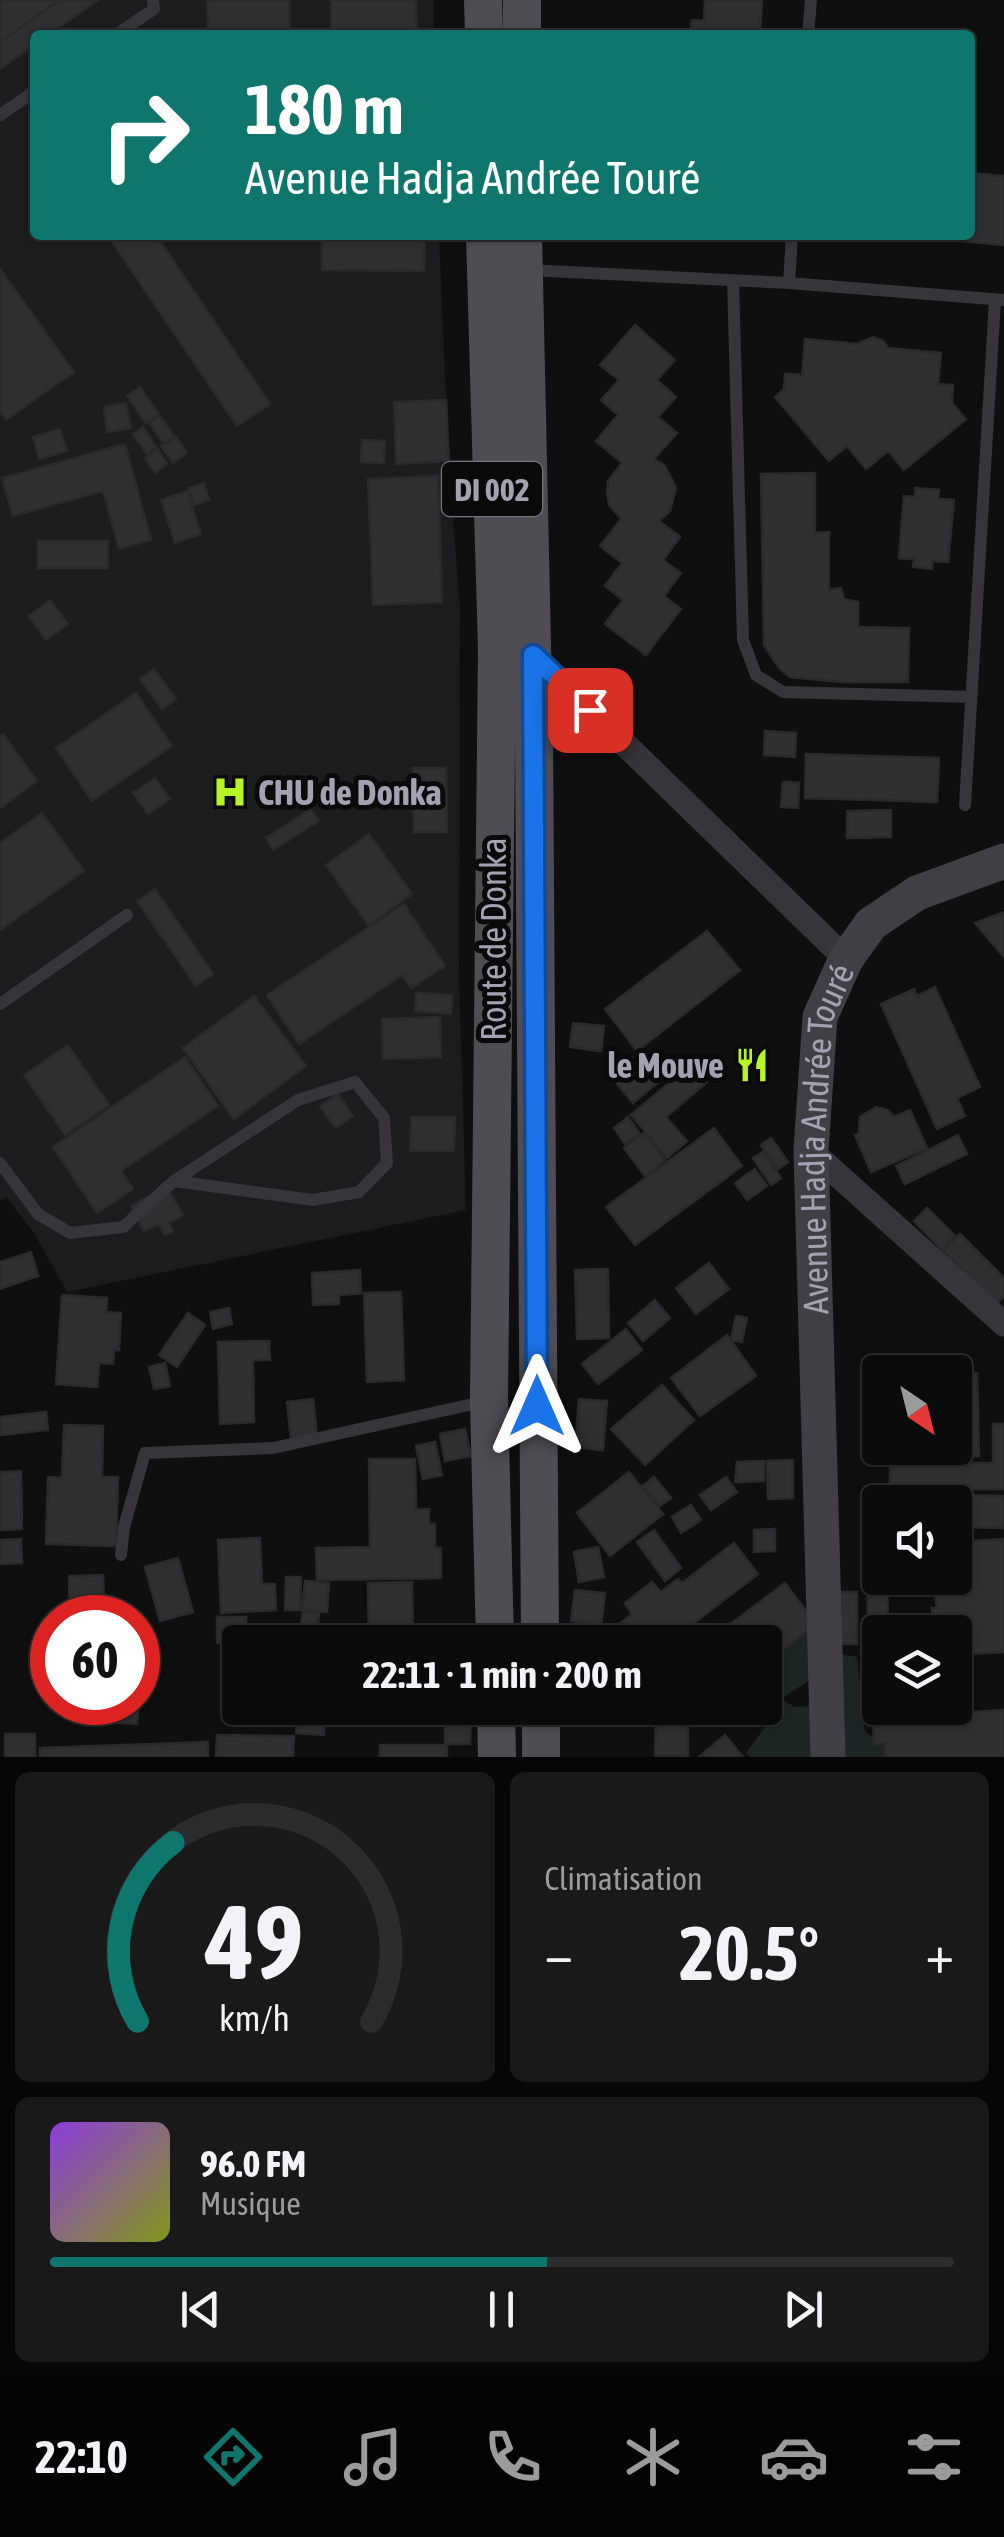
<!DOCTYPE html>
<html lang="fr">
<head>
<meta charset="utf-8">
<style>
  body { margin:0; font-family:"Asap Condensed",sans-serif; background:#1a191a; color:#f1f3f6; height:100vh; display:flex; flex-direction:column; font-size:38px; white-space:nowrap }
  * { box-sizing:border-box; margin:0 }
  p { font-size:32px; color:#9a9b9d }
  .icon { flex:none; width:55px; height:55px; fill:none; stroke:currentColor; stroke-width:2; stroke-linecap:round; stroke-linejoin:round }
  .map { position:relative; height:1757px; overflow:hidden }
  .drawer { display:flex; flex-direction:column; gap:15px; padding:15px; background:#070607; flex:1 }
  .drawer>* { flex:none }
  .banner { position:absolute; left:30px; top:30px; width:945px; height:210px; border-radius:10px; box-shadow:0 2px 8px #0004,0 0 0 2px #2c2b2d; background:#0f766e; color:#fff; overflow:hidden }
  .needle { width:65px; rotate:145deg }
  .fabs { position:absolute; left:862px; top:1355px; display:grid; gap:20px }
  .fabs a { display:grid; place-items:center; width:110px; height:110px; border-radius:10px; background:#0c0b0c; box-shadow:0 2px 8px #0004,0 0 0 2px #2c2b2d; font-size:50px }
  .speed { position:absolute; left:30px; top:1595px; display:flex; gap:20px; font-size:50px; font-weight:700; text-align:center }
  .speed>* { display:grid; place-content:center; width:130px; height:130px; border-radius:50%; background:#0c0b0c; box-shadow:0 2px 8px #0004,0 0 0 2px #2c2b2d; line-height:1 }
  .speed .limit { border:15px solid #d22; background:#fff; color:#111 }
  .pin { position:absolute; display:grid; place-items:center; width:85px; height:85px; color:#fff; margin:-42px; border-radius:20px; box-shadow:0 5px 15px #0006 }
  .me { position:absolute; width:110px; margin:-55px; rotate:0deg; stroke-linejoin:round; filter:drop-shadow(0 0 8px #0008) }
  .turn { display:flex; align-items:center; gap:35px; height:210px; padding:0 50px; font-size:45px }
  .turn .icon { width:130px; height:130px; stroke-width:2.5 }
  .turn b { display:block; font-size:70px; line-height:85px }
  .big { font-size:75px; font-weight:700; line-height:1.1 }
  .drawer .widget { flex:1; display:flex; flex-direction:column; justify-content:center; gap:15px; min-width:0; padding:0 35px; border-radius:15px; background:#1a191a }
  .drawer .dial { align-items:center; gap:0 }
  .dial svg { height:260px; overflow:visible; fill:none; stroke:#2c2b2d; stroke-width:7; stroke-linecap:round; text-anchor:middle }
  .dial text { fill:#f1f3f6; stroke:none }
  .song { display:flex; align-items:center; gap:30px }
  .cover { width:120px; height:120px; border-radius:15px; background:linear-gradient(135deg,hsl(270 70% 55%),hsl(70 70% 35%)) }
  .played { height:10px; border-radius:5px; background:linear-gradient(90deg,#0f766e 55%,#2c2b2d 55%) }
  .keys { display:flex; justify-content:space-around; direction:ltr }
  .heat { display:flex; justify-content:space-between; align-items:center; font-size:55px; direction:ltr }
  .drawer .tiles { flex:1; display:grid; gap:15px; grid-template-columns:1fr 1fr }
  .widget:last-child { grid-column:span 2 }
  .trip { position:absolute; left:222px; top:1625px; width:560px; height:100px; border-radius:10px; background:#0c0b0c; box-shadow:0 2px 8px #0004,0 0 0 2px #2c2b2d; font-weight:700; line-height:100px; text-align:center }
  .menu { display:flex; height:160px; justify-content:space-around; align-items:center; background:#050405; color:#9a9b9d }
  .menu .icon { width:70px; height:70px }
  .menu .selected { color:#0f766e }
  .menu b { font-size:45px; color:#f1f3f6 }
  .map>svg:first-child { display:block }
  .built { fill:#1c1b1d }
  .green { fill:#1d2524 }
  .building { fill:#302f32; stroke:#2b292c; stroke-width:2.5 }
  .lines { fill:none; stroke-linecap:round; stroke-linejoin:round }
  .lane { stroke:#37343a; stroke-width:12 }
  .street { stroke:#37343a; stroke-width:25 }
  .secondary { stroke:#413e45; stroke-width:35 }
  .primary { stroke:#4f4c54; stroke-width:38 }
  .route-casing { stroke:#114b97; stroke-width:25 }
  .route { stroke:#1a73e8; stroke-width:18 }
  .labels { text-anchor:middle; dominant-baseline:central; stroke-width:10; stroke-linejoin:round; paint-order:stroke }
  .shield { fill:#0b0a0b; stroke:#777380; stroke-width:2.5 }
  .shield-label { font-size:32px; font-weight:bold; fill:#a5a0b2 }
  .poi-label { font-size:35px; font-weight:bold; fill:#a5a0b2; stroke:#0b0a0b; text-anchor:start }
  .street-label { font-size:35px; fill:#a5a0b2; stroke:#0b0a0b }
</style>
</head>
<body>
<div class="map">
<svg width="1004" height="1757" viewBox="0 0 1004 1757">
  <rect width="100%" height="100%" fill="#100f10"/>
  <path class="built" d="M0 0H434V35H35V235H439L449 473 460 607 459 978 466 1210 67 1292 34 1233 6 1197 0 1201Z"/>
  <path class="green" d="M789 1608 822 1640 823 1671 781 1699 795 1707 825 1705 839 1654 857 1657 865 1731 898 1757H750L746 1753 767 1724 763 1708 765 1642H741L754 1624Z"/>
  <path class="building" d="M0 0H60L0 42Z
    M60 0H98L48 35H35V44L0 69V42Z
    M207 0H289L290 35H208Z
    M331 0H416L417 35H331Z
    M705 0H762L760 30 767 31V35H690L692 20 704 21Z
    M970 173 1004 176V245L896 235H970Z
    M116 235H156L270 404 237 426 110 239Z
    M322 235H425L424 271 322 270Z
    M0 269 74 372 6 420 0 411Z
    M635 325 675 360 657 380 676 397 658 417 677 433 654 459 665 466 676 488 670 511 659 521 680 537 663 560 681 573 664 596 681 609 646 655 605 624 623 600 605 586 622 563 600 546 621 519 609 505 607 492 608 481 622 463 596 441 618 415 601 400 619 380 600 365Z
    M873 337 883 341 888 348 941 353 938 384 953 385 952 403 966 419 904 470 888 451 866 469 847 446 829 461 775 397 784 389 785 374 802 375 805 339 858 344Z
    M140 387 159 414 146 423 127 396Z
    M446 400 449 461 396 464 394 402Z
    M126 403 131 428 107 432 104 407Z
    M160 416 174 436 163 443 149 422Z
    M143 427 157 448 147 454 133 434Z
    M60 429 67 451 39 459 33 437Z
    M176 437 187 453 173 463 161 446Z
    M362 440 385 441 384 463 361 462Z
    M125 444 151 540 119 549 103 491 13 516 2 478Z
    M158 449 167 464 155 473 145 458Z
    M815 473V533L829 532V590L841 588 844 599 858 602V627L909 628 908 682H843L790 677 779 668 764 645 761 474Z
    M438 476 442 602 373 605 368 479Z
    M204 483 209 500 194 505 189 488Z
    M915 488 939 490 938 499 954 500 948 562 933 561 932 569 913 567 914 559 899 558 904 496 915 497Z
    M187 491 201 534 175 543 161 500Z
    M38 541H108V568H38Z
    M50 600 68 624 46 640 29 616Z
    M154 669 176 699 162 709 140 679Z
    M136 693 172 746 92 801 56 748Z
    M765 731 796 733 795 757 764 755Z
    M3 734 37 781 0 808V736Z
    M806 754 939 758 937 802 805 798Z
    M413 768H446L447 832H414Z
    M155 778 170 799 148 814 133 793Z
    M783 782 799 783 798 808 781 807Z
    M311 809 319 821 273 850 266 838Z
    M891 810V837L847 838V811Z
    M42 813 84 871 0 930V843Z
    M369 834 412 894 368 925 326 865Z
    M155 889 213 974 196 986 137 901Z
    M404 904 445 966 411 988 402 975 299 1044 267 995Z
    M1004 912V957L975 923Z
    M707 931 740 970 637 1051 605 1009Z
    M935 987 980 1087 957 1098 965 1116 937 1129 881 1004 914 989 917 996Z
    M416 993 452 995 451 1014 415 1011Z
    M254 996 306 1066 234 1119 183 1048Z
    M440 1017 441 1057 383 1059 382 1019Z
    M573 1023 604 1026 601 1051 570 1047Z
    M68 1045 109 1105 65 1135 24 1075Z
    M635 1056 657 1083 633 1103 610 1075Z
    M185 1057 218 1106 121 1171 133 1189 97 1213 53 1147Z
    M692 1064 707 1082 666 1117 687 1141 667 1158 631 1115Z
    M338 1094 353 1116 335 1128 320 1106Z
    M876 1107 888 1110 894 1117 910 1110 927 1148 871 1172 855 1135 859 1133 860 1117Z
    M411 1117H455L454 1151H410Z
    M628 1117 640 1134 625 1144 614 1128Z
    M714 1128 742 1166 635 1245 606 1207Z
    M644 1133 665 1160 645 1176 624 1148Z
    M958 1135 967 1154 905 1184 896 1166Z
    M771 1138 788 1162 778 1169 761 1145Z
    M763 1152 781 1178 771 1185 753 1158Z
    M755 1169 767 1186 747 1200 735 1183Z
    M167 1187 183 1215 169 1223 173 1231 165 1235 159 1224 144 1231 131 1206Z
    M927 1208 955 1236 942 1250 914 1221Z
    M960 1234 1004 1278V1296L996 1304 943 1251Z
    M31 1252 38 1276 0 1289V1262Z
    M709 1263 729 1289 696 1314 676 1288Z
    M608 1269 609 1338 577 1339 575 1270Z
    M360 1270 361 1293 339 1295V1304L313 1305 312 1273Z
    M401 1292 404 1380 367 1382 364 1293Z
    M62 1295 107 1298 106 1312 121 1313 119 1350H114L113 1364 99 1363 97 1387 56 1384Z
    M655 1300 670 1318 643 1341 628 1323Z
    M229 1308 232 1324 213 1329 210 1312Z
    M188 1313 205 1325 177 1367 159 1355Z
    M736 1316 747 1318 742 1342 731 1340Z
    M626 1329 642 1350 598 1384 582 1364Z
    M727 1335 756 1376 700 1416 671 1378Z
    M269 1341 270 1360H253L254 1422 220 1424 218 1342Z
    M165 1363 170 1386 154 1389 149 1367Z
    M977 1373 979 1456 911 1458V1448H955V1374Z
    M662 1385 694 1420 645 1465 611 1429Z
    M313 1399 317 1436 291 1439 287 1402Z
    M579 1399 607 1401 603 1450 575 1447Z
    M46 1412 48 1430 0 1435V1417Z
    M993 1424H1004V1489L890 1490V1463H993Z
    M64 1425 103 1426 102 1477H118L116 1546 46 1544 48 1477 62 1478Z
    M465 1429 471 1456 445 1461 440 1434Z
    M435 1442 442 1475 423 1479 416 1446Z
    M369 1459H415L416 1510 429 1509V1524H435V1548H441V1578L317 1580 316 1548 370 1547Z
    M793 1460V1498L768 1499 767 1461Z
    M764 1461V1481L735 1482 737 1462Z
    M21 1471 22 1529 0 1530V1472Z
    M629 1472 663 1514 610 1556 577 1513Z
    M654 1477 671 1498 660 1506 643 1486Z
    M726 1477 737 1492 711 1510 700 1495Z
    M869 1493 1004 1496V1528L955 1527V1502H880V1526L868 1525Z
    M691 1505 701 1520 681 1533 672 1517Z
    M775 1529V1551L754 1552V1530Z
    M654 1530 681 1568 665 1581 637 1542Z
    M260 1538 262 1584H275L276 1610 221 1613 218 1540Z
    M21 1539 22 1563 0 1564V1540Z
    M1004 1539V1652L955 1655V1632H933L932 1608H937L932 1578H955V1542Z
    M734 1543 758 1574 669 1642H617L609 1632 632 1614 625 1603 652 1582 661 1592 678 1579 682 1583Z
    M598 1547 604 1577 579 1582 574 1552Z
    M178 1558 193 1612 160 1621 145 1567Z
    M867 1563H880V1578H887L888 1625H868Z
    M103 1575 104 1601H110V1618H70L69 1576Z
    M286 1577H301L300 1610H285Z
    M305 1581 329 1583 327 1612 302 1610Z
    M412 1582 413 1642H369L368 1583Z
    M785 1583 816 1624 765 1663V1642H715L712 1638Z
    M575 1590 605 1593 601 1625 571 1621Z
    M833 1592H857V1644H833Z
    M303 1612 319 1613 317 1635 300 1634Z
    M217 1617H246V1642L217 1643Z
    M880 1676V1692L862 1694 861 1678Z
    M879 1697 880 1708H955V1713L1004 1710V1757H885V1743L874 1744 873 1720H880Z
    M105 1706 138 1708 137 1724 105 1722Z
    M298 1708H325L324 1735 296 1733Z
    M445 1714H471L470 1744H445Z
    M656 1716H688V1756H655Z
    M5 1734H35V1757H5Z
    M217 1735 294 1736 293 1757H216Z
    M725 1735 743 1757H699Z
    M208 1742V1757H40V1748Z
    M380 1745H447V1757H380Z"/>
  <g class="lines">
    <path class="lane" d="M116 35 154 9 153 0
      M808 35 811 0
      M0 115 35 91
      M528 270 789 283 1004 300
      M733 280 743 640 756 675 783 692 971 697
      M789 283 792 235
      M965 805 995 300
      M0 1004 127 915
      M0 1163 38 1214 70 1233 123 1227 174 1181 298 1100 355 1082 384 1118 387 1163 359 1192 313 1200 174 1181
      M121 1555 124 1527 145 1453 273 1448 487 1401"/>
    <path class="street" d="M533 655 846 959
      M811 1151 1004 1324"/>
    <path class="secondary" id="s1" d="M828 1757 811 1151 820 1017 846 959 871 924 917 893 1004 861"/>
    <path class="primary" d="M483 0 484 35
      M522 0V35
      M485 235 497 649 489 1401 495 1642
      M523 235 534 737 540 1642
      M496 1708 497 1757
      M541 1708V1757"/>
  </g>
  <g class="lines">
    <g class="route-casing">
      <path id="route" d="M537 1406 533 655 590 710"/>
    </g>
    <use href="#route" class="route"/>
  </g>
  <defs>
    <g id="hospital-bare" transform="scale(2.7)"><path d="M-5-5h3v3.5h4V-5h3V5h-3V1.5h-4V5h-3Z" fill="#b7f423" stroke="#0b0a0b" stroke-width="2.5" paint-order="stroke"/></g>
    <g id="restaurant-bare" transform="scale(2.7)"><path d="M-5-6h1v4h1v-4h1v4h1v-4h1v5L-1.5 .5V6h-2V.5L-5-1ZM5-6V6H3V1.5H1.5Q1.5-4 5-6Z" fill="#b7f423" stroke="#0b0a0b" stroke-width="2.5" paint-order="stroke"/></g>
  </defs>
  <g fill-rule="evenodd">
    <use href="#hospital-bare" x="230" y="792"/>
    <use href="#restaurant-bare" x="752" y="1065"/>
  </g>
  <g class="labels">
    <rect class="shield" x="442" y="462" width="100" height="54" rx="8"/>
    <g class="shield-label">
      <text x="492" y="489">DI 002</text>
    </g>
    <g class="poi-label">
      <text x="258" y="792">CHU de Donka</text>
      <text x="724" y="1065" text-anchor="end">le Mouve</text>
    </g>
    <g class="street-label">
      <text transform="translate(493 939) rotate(-90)">Route de Donka</text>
      <text stroke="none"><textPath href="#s1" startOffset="620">Avenue Hadja Andrée Touré</textPath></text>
    </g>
  </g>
</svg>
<div class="fabs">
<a><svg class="needle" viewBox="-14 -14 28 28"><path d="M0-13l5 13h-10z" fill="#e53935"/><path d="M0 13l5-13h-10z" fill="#9a9b9d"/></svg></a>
<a><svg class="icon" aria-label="sound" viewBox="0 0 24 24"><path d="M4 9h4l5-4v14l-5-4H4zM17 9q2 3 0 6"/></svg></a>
<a><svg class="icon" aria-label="layers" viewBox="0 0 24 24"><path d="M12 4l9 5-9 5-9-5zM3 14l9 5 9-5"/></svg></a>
</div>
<div class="speed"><div class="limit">60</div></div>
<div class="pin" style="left:590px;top:710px;background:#d93025"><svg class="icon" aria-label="arrive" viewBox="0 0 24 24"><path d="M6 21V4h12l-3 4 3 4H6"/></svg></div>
<svg class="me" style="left:537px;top:1406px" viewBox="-20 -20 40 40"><path d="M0-17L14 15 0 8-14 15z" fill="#1a73e8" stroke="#fff" stroke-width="4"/></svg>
<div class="trip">22:11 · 1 min · 200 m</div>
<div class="banner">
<div class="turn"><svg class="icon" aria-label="right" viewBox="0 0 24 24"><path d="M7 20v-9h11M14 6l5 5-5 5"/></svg><div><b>180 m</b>Avenue Hadja Andrée Touré</div></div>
</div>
</div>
<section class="drawer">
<div class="tiles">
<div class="widget dial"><svg viewBox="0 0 100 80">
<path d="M14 69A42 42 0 1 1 86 69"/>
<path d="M14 69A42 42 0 0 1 25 14" stroke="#0f766e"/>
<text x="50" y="56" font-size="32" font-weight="700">49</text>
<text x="50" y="72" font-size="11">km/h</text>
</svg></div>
<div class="widget"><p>Climatisation</p>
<div class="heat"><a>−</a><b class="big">20.5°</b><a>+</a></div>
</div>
<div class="widget">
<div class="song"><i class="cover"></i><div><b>96.0 FM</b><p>Musique</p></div></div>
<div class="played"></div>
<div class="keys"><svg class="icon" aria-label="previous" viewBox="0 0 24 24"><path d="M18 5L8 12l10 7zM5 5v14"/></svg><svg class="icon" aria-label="pause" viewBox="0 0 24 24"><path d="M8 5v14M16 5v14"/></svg><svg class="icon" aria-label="next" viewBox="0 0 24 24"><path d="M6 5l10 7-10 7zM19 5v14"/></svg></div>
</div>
</div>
</section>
<nav class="menu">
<b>22:10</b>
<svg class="icon selected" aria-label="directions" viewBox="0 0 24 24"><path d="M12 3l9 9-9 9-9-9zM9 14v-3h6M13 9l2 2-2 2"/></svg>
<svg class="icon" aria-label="music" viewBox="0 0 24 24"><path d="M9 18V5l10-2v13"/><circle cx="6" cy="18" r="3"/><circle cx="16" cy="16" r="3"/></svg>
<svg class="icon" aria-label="phone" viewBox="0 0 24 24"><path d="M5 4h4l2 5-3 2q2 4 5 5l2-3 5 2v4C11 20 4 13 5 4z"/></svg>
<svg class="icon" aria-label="climate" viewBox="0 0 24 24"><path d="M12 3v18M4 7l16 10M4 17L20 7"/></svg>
<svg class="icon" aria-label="car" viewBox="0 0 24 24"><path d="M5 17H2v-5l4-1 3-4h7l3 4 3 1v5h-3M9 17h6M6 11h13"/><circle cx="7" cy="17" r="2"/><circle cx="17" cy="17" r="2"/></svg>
<svg class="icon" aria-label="filters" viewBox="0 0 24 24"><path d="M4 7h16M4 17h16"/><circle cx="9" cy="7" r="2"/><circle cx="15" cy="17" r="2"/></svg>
</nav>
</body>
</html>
